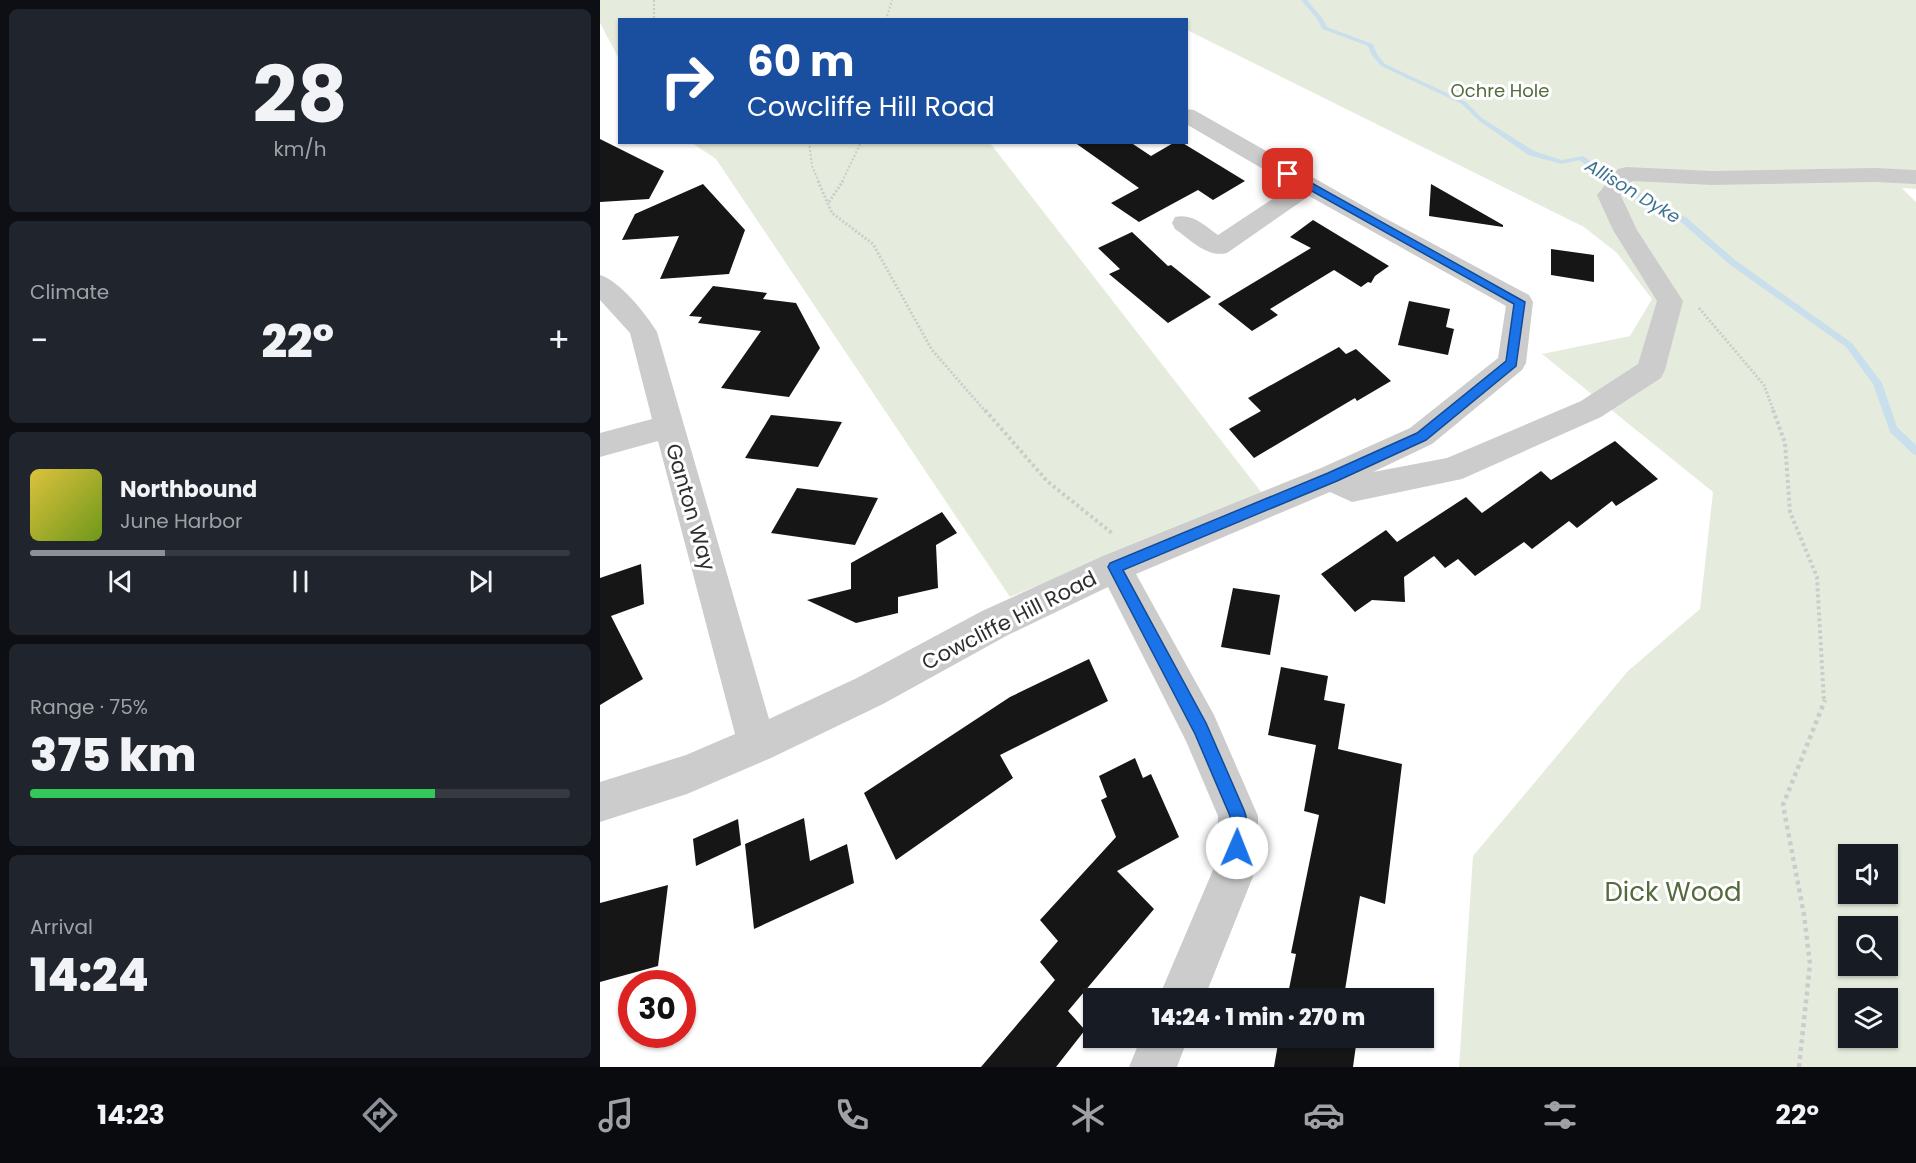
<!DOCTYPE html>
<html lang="en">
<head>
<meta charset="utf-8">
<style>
  body { margin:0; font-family:Poppins,sans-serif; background:#20242c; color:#f1f3f6; height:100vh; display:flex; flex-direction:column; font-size:22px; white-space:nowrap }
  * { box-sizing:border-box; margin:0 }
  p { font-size:20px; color:#9ea1a6 }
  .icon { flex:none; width:33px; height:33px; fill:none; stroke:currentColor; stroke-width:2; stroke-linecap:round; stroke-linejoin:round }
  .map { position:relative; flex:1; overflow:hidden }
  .side { display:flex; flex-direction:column; gap:9px; padding:9px; background:#0d0f14; width:600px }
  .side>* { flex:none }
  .guide { position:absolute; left:18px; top:18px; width:570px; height:126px; border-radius:0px; box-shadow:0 2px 4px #0004; background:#1a4fa0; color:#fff; overflow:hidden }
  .fabs { position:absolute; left:1238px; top:844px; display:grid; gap:12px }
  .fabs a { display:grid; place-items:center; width:60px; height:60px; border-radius:0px; background:#171b24; box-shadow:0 2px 4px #0004; font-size:30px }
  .speed { position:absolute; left:18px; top:970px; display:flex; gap:12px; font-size:30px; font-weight:700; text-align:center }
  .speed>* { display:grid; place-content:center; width:78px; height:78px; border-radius:50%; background:#171b24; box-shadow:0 2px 4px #0004; line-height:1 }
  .speed .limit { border:9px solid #d22; background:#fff; color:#111 }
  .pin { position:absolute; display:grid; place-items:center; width:51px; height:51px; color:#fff; margin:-26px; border-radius:12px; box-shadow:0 3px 9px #0006 }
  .me { position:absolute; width:66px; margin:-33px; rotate:1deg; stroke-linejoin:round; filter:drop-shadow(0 0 4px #0008) }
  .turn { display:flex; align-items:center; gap:21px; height:126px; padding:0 30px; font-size:27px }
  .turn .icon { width:78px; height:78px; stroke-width:2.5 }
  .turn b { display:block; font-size:42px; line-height:51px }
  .big { font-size:45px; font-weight:800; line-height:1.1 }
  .side .card { flex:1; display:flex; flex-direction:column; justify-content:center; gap:9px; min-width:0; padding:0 21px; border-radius:9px; background:#20242c }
  .side .dial { align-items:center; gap:0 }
  .dial b { font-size:78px; line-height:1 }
  .song { display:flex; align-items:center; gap:18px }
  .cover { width:72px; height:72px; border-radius:9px; background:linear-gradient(135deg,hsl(50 70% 55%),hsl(80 70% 35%)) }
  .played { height:6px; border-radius:3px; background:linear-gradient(90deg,#8c9099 25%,#363941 25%) }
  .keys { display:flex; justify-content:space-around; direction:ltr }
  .heat { display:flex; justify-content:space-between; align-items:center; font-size:33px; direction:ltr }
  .charge { height:9px; border-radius:4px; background:linear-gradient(90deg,#34c759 75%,#363941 0) }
  .trip { position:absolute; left:483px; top:988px; width:351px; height:60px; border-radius:0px; background:#171b24; box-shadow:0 2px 4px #0004; font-weight:800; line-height:60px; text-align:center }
  .tabs { display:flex; height:96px; justify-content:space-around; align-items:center; background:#090b0e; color:#9ea1a6 }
  .tabs .icon { width:42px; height:42px }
  .tabs .current { color:#8c9099 }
  .tabs b { font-size:27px; color:#f1f3f6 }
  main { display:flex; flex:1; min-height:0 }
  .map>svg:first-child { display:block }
  .green { fill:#e6ecdd; fill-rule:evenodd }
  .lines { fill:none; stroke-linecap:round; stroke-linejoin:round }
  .stream { fill:#cadfec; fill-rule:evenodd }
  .building { fill:#161616 }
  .path-far3 { stroke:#ccc; stroke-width:2; stroke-dasharray:2 2; stroke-linecap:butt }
  .path-far2 { stroke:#ccc; stroke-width:3; stroke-dasharray:2 2; stroke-linecap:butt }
  .path-far1 { stroke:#ccc; stroke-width:4; stroke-dasharray:3 3; stroke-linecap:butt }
  .path { stroke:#ccc; stroke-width:4.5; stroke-dasharray:4 4; stroke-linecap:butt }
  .street { fill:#ccc; fill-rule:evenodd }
  .route { fill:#1a73e8; stroke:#114b97; stroke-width:1.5 }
  .labels { text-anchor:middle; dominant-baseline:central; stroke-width:6; stroke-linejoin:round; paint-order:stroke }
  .far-park-label { font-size:18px; fill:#536b3d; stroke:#fff }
  .far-water-label { font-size:18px; font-style:italic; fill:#3d7291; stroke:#fff }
  .street-label { font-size:21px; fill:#2f2f2f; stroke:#fff }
  .near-park-label { font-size:26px; fill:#536b3d; stroke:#fff }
</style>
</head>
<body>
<main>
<section class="side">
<div class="card dial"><b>28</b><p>km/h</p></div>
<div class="card"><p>Climate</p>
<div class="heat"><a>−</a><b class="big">22°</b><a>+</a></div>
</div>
<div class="card">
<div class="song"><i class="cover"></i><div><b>Northbound</b><p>June Harbor</p></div></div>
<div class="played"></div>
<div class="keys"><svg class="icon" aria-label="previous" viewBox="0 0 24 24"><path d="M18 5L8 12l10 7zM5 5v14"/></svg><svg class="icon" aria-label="pause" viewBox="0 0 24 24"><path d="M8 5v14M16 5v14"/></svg><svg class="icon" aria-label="next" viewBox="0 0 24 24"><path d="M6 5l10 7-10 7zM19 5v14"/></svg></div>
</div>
<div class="card"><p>Range · 75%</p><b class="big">375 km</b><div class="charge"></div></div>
<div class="card"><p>Arrival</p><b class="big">14:24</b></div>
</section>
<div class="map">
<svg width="1316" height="1067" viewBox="0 0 1316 1067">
  <rect width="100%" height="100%" fill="#fff"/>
  <path class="green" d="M0 0H1316V189L1302 188 1316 202V1067H859L873 856 1028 671 1100 609 1113 492 942 354 1030 336 1052 299 1017 253 984 227 587 30 586 20H20L19 59 0 23ZM1248 855H1287V894H1248ZM1248 927H1287V966H1248ZM1248 999H1287V1038H1248Z
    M92 143H390L662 493 410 597 116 159Z"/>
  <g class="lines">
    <path class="stream" d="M701 0H707L723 19 727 27 773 44 777 54 785 64 866 102 882 118 934 151 962 160 983 156 1021 182 1087 218 1135 260 1252 343 1282 383 1297 427 1316 445V455L1313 454 1290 432 1273 384 1246 347 1129 264 1081 222 1015 186 979 160 962 164 928 155 878 120 862 104 781 66 771 54 768 46 722 29 718 20Z"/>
  </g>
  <path class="building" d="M0 139 64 171 49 199 0 202Z
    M474 142H530L551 156 575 142H581L645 181 613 200 598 190 539 222 511 203 539 188Z
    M103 184 145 230 129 274 60 279 79 236 22 240 35 214Z
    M831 184 903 225V227L829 216Z
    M713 220 789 266 775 276 771 283 768 282 761 287 734 270 670 309 678 315 652 331 618 304 711 248 690 237Z
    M532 232 568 266 571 265 611 297 568 323 509 274 520 269 498 248Z
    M951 249 994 255V282L951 275Z
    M113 286 167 293 163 299 196 303 220 348 189 397 121 388 161 331 98 323 102 317 89 316Z
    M809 301 850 309 846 327 854 329 848 355 798 345Z
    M739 347 746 354 756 349 791 381 757 401 755 398 654 458 629 429 661 411 648 398Z
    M171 415 242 422 218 467 145 458Z
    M1015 441 1058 479 1016 506 1012 501 977 528 969 521 932 549 924 542 875 576 858 559 845 568 834 556 804 577 805 602 772 600 755 612 721 574 786 530 797 542 866 497 882 513 941 471 951 480Z
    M197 488 278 498 255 545 171 533Z
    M342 512 357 533 336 545 338 588 298 597V613L256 623 207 600 251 589V563Z
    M41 564 44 604 11 616 43 679 0 705V578Z
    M633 588 680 595 670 655 621 647Z
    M489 659 508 701 400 755 413 778 296 860 264 793 410 697Z
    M681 667 728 676 724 700 745 704 738 749 802 764 785 904 760 896 745 990H747L745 999H687L696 954 691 953 719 815 704 811 716 745 668 735Z
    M535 758 543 778 551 774 579 837 517 871 554 909 468 1011 485 1030 456 1067H381L455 980 440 962 458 941 440 920 516 837 501 800 507 797 499 776Z
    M204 818 210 861 247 844 254 883 154 929 145 844Z
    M138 819 141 845 96 866 93 839Z
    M68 885 58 966 0 982V903Z
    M679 1038H757L753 1067H674Z"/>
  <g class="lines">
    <path class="path-far3" d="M54 0V20
      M286 20 292 0
      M209 142 212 166 219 182
      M242 182 261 142"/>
    <path class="path-far2" d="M218 181 232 213 273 244 332 350 386 412
      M229 202 243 181
      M1099 308 1164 385 1174 412"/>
    <path class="path-far1" d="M385 410 447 481 513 534
      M1173 410 1185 443 1190 512 1217 577 1224 702"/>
    <path class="path" d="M1199 1067 1210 964 1204 915 1183 805 1225 700"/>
    <path class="street" d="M586 109 594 110 781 216 929 295 933 302 926 363 922 370 832 444 773 472 847 458 981 401 1038 364 1057 301 1013 230 997 195 1018 169 1026 167 1112 171 1275 168 1316 170V184L1275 182 1112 185 1032 181 1021 196 1037 230 1083 301 1065 370 1061 378 1001 417 862 479 752 502 730 492 536 574 614 715 658 816V864L604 999H558L616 863 618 816 586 741 508 587 408 635 283 704 171 758 87 794 0 822V782L86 755 135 734 58 441 0 457V433L52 419 30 333 0 300V275C19 280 47 315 57 332L169 719 257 678 382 611 503 556 721 468 810 428 898 358 906 306 709 196 627 253C607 258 591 240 575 229L572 223 575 217C593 213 605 226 618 235L692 186 586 124Z
      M541 1038H588L577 1067H529Z"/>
  </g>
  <path class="route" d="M685 172H692L925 302 916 366 826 440 737 481 523 570 606 723 644 810 646 816V848L643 854 637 857 631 854 629 848 630 816 595 734 510 571 508 567 510 563 728 473 817 433 906 361 914 304 685 176Z"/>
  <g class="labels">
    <g class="far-park-label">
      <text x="900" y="90">Ochre Hole</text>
    </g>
    <g class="far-water-label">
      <text transform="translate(1033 191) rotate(31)">Allison Dyke</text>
    </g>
    <g class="street-label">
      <text transform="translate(91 507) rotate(74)">Ganton Way</text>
      <text transform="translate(409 620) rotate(-27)">Cowcliffe Hill Road</text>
    </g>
    <g class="near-park-label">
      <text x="1073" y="892">Dick Wood</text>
    </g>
  </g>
</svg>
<div class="fabs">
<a><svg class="icon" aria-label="sound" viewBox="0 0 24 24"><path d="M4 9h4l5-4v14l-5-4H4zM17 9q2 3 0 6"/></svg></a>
<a><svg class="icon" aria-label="search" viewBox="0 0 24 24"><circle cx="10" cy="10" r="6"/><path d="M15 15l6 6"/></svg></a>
<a><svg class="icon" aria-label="layers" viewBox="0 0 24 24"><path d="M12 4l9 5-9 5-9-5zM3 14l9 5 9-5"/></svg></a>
</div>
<div class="speed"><div class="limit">30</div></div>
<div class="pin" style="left:688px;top:174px;background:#d93025"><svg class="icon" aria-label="arrive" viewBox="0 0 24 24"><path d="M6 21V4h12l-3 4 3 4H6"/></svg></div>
<svg class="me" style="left:637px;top:848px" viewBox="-20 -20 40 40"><circle r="19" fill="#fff"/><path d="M0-13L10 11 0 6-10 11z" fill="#1a73e8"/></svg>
<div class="trip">14:24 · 1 min · 270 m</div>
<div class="guide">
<div class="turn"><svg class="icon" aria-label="right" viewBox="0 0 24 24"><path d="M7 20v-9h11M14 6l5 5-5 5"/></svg><div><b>60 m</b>Cowcliffe Hill Road</div></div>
</div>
</div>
</main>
<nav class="tabs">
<b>14:23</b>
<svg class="icon current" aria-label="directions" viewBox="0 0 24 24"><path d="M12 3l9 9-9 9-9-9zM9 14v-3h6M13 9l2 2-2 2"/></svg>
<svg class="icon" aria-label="music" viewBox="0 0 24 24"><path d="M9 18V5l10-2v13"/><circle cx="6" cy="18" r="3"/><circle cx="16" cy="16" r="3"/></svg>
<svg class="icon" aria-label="phone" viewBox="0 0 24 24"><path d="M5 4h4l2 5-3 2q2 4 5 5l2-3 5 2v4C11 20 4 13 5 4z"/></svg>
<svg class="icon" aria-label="climate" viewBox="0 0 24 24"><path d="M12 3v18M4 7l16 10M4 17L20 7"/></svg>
<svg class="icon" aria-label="car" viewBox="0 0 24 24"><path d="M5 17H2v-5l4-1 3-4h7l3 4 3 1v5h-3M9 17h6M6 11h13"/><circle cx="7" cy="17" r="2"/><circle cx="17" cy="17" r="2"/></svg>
<svg class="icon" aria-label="filters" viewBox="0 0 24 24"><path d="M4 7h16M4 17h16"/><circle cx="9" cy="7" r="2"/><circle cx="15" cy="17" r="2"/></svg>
<b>22°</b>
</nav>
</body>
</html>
